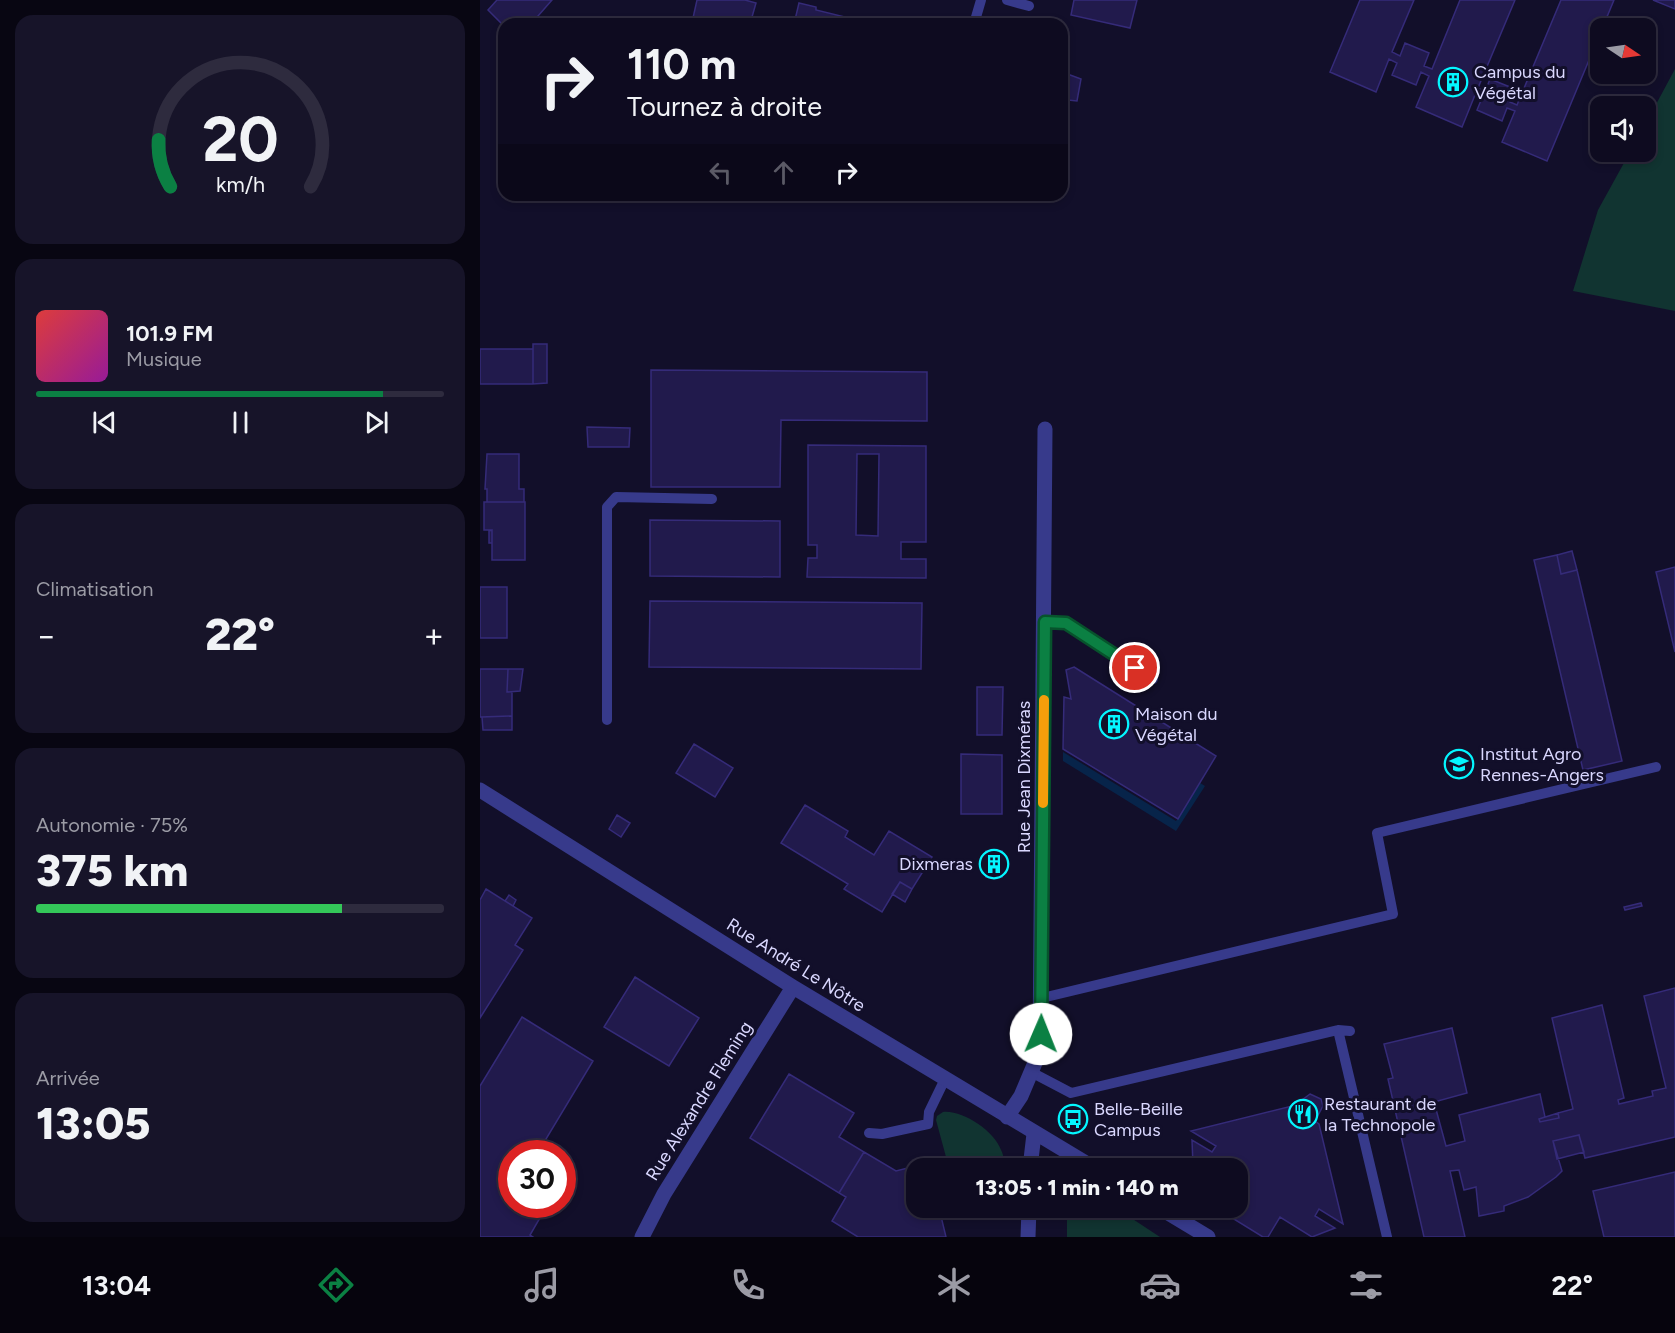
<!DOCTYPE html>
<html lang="fr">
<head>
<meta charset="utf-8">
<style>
  body { margin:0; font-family:Figtree,sans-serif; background:#171429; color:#f1f3f6; height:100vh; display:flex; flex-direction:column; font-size:22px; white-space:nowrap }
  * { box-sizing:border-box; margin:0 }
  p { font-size:20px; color:#9b9ba5 }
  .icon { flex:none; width:33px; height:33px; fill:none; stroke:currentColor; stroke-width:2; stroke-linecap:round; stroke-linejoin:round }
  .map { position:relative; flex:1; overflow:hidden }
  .drawer { display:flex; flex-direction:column; gap:15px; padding:15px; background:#080612; width:480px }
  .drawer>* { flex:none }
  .hud { position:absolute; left:18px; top:18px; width:570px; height:183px; border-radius:18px; box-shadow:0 3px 9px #0003,0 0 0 2px #2e2b3e; background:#0e0b20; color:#f1f3f6; overflow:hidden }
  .needle { width:39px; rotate:103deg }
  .controls { position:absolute; left:1110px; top:18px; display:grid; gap:12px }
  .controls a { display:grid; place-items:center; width:66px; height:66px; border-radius:12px; background:#0e0b20; box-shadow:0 3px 9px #0003,0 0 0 2px #2e2b3e; font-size:30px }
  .speed { position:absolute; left:18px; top:1140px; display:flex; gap:12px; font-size:30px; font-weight:700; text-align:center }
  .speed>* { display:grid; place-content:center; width:78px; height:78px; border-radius:50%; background:#0e0b20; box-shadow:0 3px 9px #0003,0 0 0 2px #2e2b3e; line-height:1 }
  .speed .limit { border:9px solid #d22; background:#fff; color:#111 }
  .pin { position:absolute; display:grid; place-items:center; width:51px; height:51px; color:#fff; margin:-26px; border:3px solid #fff; border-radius:50%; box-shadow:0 2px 6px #0007 }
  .me { position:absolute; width:66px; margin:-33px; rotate:1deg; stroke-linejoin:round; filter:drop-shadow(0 0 4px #0008) }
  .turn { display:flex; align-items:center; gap:21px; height:126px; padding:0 30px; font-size:27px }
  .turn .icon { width:78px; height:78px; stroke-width:2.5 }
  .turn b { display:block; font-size:42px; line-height:51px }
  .lanes { display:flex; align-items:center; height:57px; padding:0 30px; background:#0003; justify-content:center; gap:30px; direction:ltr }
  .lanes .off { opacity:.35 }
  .big { font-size:45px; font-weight:800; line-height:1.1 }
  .drawer .tile { flex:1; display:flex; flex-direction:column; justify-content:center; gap:9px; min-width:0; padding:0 21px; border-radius:18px; background:#171429 }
  .drawer .dial { align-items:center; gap:0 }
  .dial svg { height:156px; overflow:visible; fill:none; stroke:#2e2b3e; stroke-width:7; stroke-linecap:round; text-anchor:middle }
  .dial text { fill:#f1f3f6; stroke:none }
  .song { display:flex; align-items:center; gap:18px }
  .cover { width:72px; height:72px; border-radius:9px; background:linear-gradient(135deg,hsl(0 70% 55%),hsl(300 70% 35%)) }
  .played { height:6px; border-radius:3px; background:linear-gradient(90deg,#0b8043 85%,#2e2b3e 85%) }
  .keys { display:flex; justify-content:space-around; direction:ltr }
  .heat { display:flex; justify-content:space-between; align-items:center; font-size:33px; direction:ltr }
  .charge { height:9px; border-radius:4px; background:linear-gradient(90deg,#34c759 75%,#2e2b3e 0) }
  .trip { position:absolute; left:426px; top:1158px; width:342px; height:60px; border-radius:18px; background:#0e0b20; box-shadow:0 3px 9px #0003,0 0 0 2px #2e2b3e; font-weight:800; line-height:60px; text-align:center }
  .dock { display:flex; height:96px; justify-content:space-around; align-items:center; background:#06040d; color:#9b9ba5 }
  .dock .icon { width:42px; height:42px }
  .dock .on { color:#0b8043 }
  .dock b { font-size:27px; color:#f1f3f6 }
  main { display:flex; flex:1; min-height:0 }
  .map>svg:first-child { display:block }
  .green { fill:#113431 }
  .water { fill:#07244a }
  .building { fill:#211a4c; stroke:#352b79; stroke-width:1.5; fill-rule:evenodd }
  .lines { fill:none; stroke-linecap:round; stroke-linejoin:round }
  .service { stroke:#373a8b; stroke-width:10 }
  .minor { stroke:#373a8b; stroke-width:15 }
  .route-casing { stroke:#07532c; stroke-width:15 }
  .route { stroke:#0b8043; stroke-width:10 }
  .slow { stroke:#f59e0b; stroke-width:10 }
  .labels { text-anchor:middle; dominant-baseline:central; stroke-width:6; stroke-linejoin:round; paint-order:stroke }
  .poi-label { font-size:18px; fill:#dad8ff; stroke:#120f2a; text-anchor:start }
  .street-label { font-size:18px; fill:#dad8ff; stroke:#120f2a }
</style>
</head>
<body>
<main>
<section class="drawer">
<div class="tile dial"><svg viewBox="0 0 100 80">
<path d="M14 69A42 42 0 1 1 86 69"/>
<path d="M14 69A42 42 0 0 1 8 45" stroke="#0b8043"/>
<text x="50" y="56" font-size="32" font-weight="700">20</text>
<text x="50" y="72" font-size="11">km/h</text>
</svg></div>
<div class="tile">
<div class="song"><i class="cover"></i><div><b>101.9 FM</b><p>Musique</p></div></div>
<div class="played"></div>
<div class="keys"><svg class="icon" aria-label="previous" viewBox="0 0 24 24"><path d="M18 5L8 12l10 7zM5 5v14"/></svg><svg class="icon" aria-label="pause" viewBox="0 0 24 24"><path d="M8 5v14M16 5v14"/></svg><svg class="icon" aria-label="next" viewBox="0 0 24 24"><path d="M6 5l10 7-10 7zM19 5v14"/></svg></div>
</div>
<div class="tile"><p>Climatisation</p>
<div class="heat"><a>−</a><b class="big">22°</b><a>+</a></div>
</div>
<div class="tile"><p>Autonomie · 75%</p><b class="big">375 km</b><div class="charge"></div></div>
<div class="tile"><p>Arrivée</p><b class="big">13:05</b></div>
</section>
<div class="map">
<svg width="1195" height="1237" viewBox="0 0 1195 1237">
  <rect width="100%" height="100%" fill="#120f2a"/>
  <path class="green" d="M1195 69V311L1093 291 1118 210 1150 152H1166V123Z
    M463 1112C483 1110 514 1131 521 1150 524 1155 524 1163 525 1168H469L456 1120 457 1116Z
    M587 1208H636L680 1237H587Z"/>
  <path class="water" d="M583 752 696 821 720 783 725 786 696 831 583 761Z"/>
  <path class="building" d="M17 0H72L51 24H40L36 20 24 26 8 10Z
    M217 0H265L276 3 270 24H235L213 18Z
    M594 0H657L650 28 591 15Z
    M880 0H934L912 52 920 56 925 43 949 53 944 66 952 69 980 0H1035L998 88 1005 92 1010 79 1035 89 1030 102 1037 105 1081 0H1134L1067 161 1022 142 1035 111 1027 108 1022 121 997 110 1002 98 995 95 982 127 936 107 949 76 941 72 936 85 912 75 917 63 909 59 896 92 850 72Z
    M1173 0H1195V9Z
    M319 3 336 7V10L369 18 367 24H314Z
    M582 72 601 79 597 101 588 100 584 118 582 117Z
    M53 344H67V383L53 384Z
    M0 349H53V384H0Z
    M171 370 447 372V421L301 420 300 487H171Z
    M107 427 150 428 149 447H108Z
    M328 445 446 446V542H421V559H446V578L327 577 328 558H337V545H328ZM377 454H399L398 536 376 535Z
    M7 454H39V489H44V502H7V489H5Z
    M4 502H45V560H12V530H4Z
    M170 520 300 521V577L170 576Z
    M12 530V543H9V531Z
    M1092 551 1097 570 1081 574 1077 555Z
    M1077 555 1081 574 1097 570 1142 761 1103 770 1054 560Z
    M1195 567V652L1176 572Z
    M0 587H27V638H0Z
    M170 601 442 603 441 669 169 667Z
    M594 667 736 756 698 819 583 749 584 697 591 699 586 670Z
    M0 669H28L27 692H32V716L0 717Z
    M28 669H43L40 691 27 692Z
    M497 687H523L522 735H497Z
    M32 716V730H3L2 717Z
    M214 744 253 768 235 797 196 773Z
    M481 754 522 755V814H481Z
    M325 805 368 831 365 837 394 855 409 831 452 857 432 889 420 882 402 912 364 889 368 884 301 843Z
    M137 815 150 823 141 837 129 829Z
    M506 851H522V877H506Z
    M420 882 432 889 425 902 412 894Z
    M6 889 52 918 35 945 43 950 0 1018V900Z
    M29 895 36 900 33 906 25 901Z
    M1161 903 1162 906 1145 910 1144 907Z
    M155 977 219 1018 189 1066 124 1027Z
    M1195 988V1137L1105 1158 1099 1135 1073 1141 1082 1171 1076 1177 1048 1197 1024 1206V1211L999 1216 996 1187 984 1190 979 1170 970 1171 985 1237H944L908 1079 913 1078 904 1044 972 1028 987 1093 954 1102 966 1146 985 1141 979 1115 1060 1094 1065 1117 1059 1119 1060 1122 1079 1118 1078 1113 1093 1109 1072 1018 1122 1005 1144 1098 1138 1100 1139 1104 1173 1096 1172 1091 1186 1088 1164 996Z
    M42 1017 113 1061 57 1154H32V1204H68L50 1235 53 1237H0V1086Z
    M309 1074 374 1113 359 1137 384 1152 359 1193 270 1138Z
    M830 1094 841 1099 843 1106 835 1121 839 1124 863 1224 839 1209 835 1216 855 1228 832 1237 800 1217 788 1237H783L736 1208H758V1168H719L713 1165 712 1140 732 1152 736 1146 711 1131 812 1106 818 1110 822 1100Z
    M589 1112 601 1119 598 1124 586 1118Z
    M1078 1113 1079 1118 1060 1122 1059 1119Z
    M1099 1135 1104 1152 1077 1159 1073 1141Z
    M384 1152 416 1171 448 1163 449 1168H436V1208H459L466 1237H378L352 1221 366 1197 359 1193Z
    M1195 1172V1237H1124L1113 1191Z"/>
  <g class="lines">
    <path class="service" d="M527 0 549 6
      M494 24 501 0
      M565 623H586L673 679
      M127 720V507L136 497 232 499
      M562 998 913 914 897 833 1176 767
      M858 1030 907 1237
      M551 1072 591 1093 858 1030 870 1031
      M389 1133 402 1134 448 1124 449 1112 465 1079"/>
    <path class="minor" d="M0 790 313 987 614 1168
      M527 1117 541 1096 560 1051 565 429
      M550 1168 554 1134
      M680 1208 728 1237
      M162 1237 184 1194 313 987
      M548 1237 549 1208"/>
  </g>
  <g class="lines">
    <g class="route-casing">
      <path id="route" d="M561 1034 565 622 586 623 655 668"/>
    </g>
    <use href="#route" class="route"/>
    <path class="slow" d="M563 803 564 700"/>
  </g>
  <defs>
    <g id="building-ring" transform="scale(1.5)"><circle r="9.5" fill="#120f2a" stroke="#04f6ff" stroke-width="1.5"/><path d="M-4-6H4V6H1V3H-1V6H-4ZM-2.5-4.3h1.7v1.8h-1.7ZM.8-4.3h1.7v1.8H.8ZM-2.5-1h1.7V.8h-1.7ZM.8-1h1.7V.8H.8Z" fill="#04f6ff"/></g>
    <g id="university-ring" transform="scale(1.5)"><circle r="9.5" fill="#120f2a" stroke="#04f6ff" stroke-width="1.5"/><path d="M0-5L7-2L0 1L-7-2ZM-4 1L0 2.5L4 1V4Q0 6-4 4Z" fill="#04f6ff"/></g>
    <g id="restaurant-ring" transform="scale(1.5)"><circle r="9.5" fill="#120f2a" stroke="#04f6ff" stroke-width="1.5"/><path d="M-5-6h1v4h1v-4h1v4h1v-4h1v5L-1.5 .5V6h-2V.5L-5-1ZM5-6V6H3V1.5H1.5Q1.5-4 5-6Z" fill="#04f6ff"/></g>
    <g id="bus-ring" transform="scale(1.5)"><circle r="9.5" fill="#120f2a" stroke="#04f6ff" stroke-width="1.5"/><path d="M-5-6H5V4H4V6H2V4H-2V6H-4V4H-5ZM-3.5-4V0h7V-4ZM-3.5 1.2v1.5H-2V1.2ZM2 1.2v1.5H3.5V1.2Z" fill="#04f6ff"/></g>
  </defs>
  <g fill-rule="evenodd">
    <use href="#building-ring" x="973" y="82"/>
    <use href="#building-ring" x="634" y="724"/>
    <use href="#university-ring" x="979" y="764"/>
    <use href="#building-ring" x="514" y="864"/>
    <use href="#restaurant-ring" x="823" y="1114"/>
    <use href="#bus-ring" x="593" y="1119"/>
  </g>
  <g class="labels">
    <g class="poi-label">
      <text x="994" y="72">Campus du<tspan x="994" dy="21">Végétal</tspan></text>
      <text x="655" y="714">Maison du<tspan x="655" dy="21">Végétal</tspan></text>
      <text x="1000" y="754">Institut Agro<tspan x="1000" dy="21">Rennes-Angers</tspan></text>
      <text x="493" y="864" text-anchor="end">Dixmeras</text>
      <text x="844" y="1104">Restaurant de<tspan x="844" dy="21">la Technopole</tspan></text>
      <text x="614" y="1109">Belle-Beille<tspan x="614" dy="21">Campus</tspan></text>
    </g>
    <g class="street-label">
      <text transform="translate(544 777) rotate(-90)">Rue Jean Dixméras</text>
      <text transform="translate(316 965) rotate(32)">Rue André Le Nôtre</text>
      <text transform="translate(219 1101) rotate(-58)">Rue Alexandre Fleming</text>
    </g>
  </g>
</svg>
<div class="controls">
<a><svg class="needle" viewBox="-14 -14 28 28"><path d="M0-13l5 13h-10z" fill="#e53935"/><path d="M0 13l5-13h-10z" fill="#9b9ba5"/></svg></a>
<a><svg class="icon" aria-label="sound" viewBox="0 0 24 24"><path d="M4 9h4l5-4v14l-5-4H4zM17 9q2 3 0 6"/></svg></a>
</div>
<div class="speed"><div class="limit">30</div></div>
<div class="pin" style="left:655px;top:668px;background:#d93025"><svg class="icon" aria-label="arrive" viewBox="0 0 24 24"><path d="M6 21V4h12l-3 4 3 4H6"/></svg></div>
<svg class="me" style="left:561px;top:1034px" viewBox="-20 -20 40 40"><circle r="19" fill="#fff"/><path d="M0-13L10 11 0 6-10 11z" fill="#0b8043"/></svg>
<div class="trip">13:05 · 1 min · 140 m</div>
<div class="hud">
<div class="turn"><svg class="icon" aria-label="right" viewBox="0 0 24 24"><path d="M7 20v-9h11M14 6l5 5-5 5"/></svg><div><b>110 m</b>Tournez à droite</div></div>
<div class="lanes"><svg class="icon off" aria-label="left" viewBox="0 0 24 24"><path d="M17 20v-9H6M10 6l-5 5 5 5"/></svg><svg class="icon off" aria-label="ahead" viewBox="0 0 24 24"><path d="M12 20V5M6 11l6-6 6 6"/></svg><svg class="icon" aria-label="right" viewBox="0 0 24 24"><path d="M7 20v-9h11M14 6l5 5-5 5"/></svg></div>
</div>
</div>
</main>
<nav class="dock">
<b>13:04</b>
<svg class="icon on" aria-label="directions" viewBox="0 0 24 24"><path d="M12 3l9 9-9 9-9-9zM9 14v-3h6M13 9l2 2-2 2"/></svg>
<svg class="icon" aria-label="music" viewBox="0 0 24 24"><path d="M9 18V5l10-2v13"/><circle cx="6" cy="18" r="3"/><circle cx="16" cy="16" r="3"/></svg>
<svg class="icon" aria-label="phone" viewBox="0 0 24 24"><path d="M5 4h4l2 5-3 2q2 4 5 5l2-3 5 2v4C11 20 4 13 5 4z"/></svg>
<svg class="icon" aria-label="climate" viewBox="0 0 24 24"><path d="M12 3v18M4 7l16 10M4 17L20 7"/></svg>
<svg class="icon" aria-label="car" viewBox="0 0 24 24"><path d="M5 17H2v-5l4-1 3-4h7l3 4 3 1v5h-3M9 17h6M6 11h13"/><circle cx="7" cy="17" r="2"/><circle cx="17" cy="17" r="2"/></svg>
<svg class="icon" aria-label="filters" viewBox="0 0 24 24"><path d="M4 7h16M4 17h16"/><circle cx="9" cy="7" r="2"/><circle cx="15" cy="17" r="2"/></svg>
<b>22°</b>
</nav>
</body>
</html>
